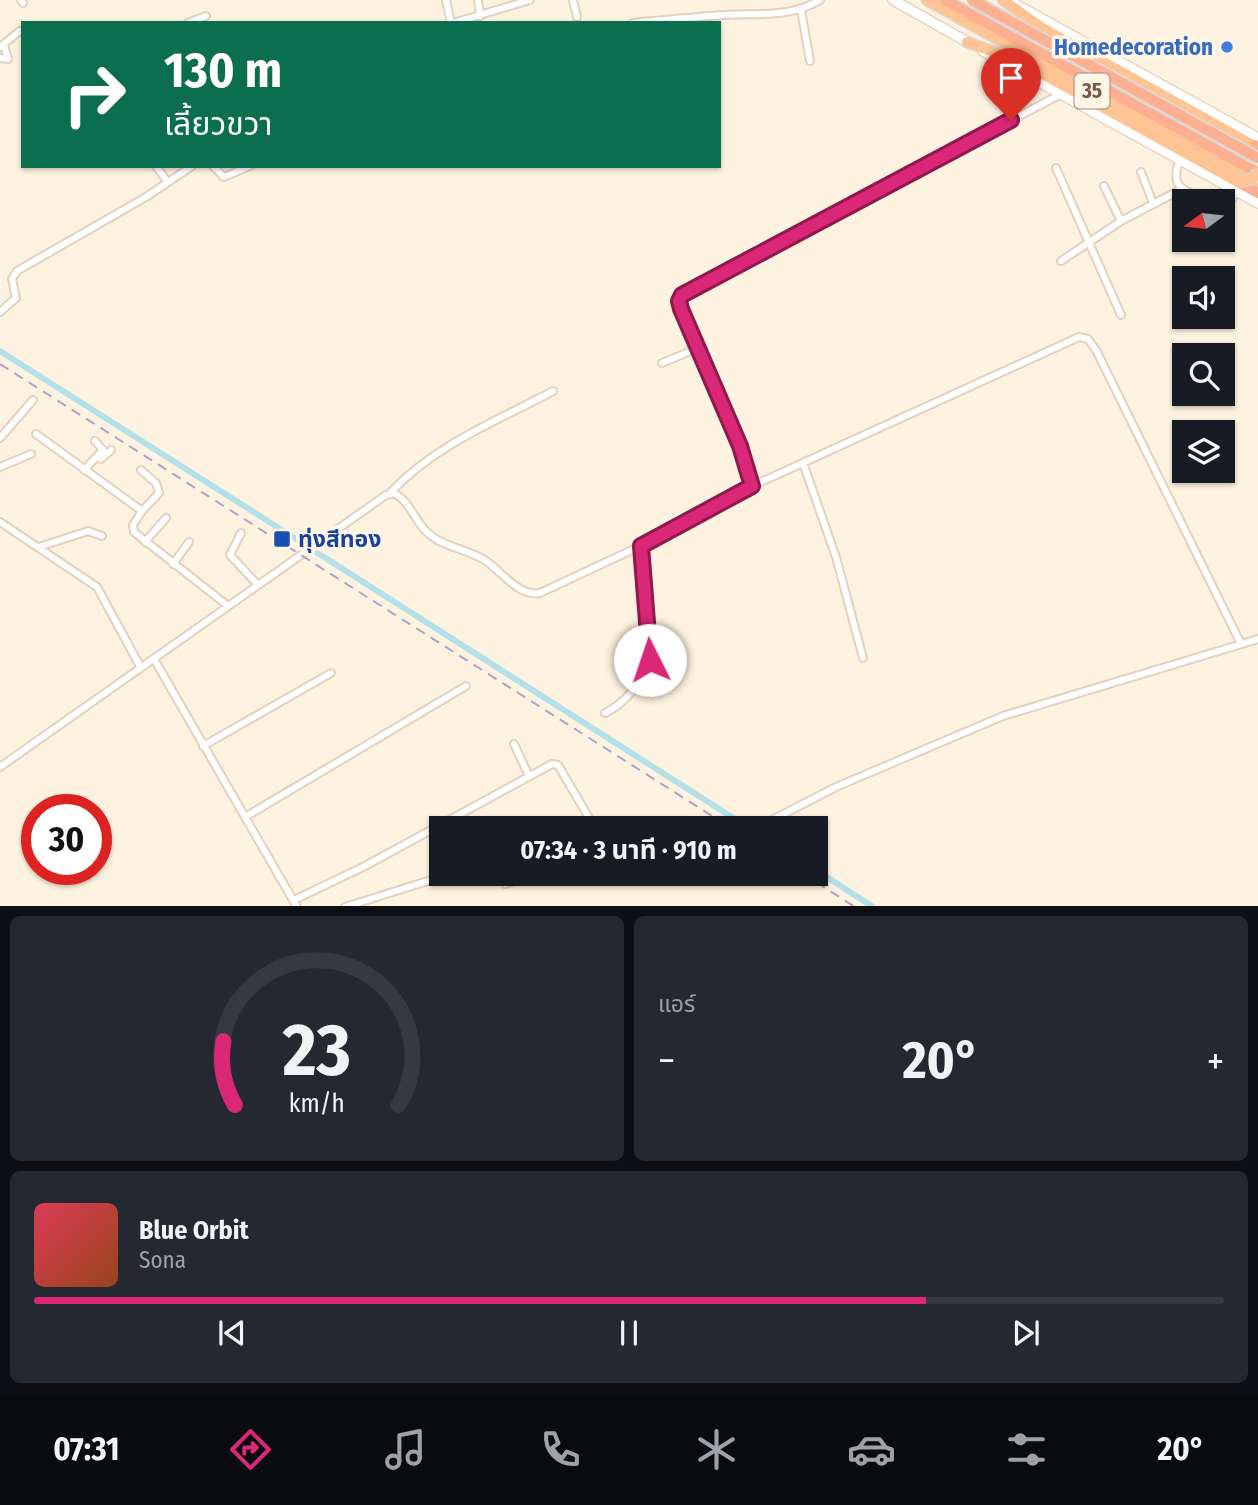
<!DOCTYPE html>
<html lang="th">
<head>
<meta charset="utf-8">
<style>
  body { margin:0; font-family:"Fira Sans Condensed","Noto Sans Thai",sans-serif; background:#242831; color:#f1f3f6; height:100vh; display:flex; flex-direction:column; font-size:26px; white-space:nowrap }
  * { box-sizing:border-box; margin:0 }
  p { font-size:23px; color:#9ea1a6 }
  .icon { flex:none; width:38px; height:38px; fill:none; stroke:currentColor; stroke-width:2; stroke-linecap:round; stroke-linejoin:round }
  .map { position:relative; height:906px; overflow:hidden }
  .drawer { display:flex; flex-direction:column; gap:10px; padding:10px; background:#0d0f14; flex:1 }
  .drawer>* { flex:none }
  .guide { position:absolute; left:21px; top:21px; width:700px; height:147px; border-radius:0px; box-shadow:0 2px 5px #0004; background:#0b6e4f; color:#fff; overflow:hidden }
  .needle { width:46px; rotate:255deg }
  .fabs { position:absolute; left:1172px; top:189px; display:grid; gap:14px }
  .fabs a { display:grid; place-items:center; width:63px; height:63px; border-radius:0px; background:#171b24; box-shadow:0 2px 5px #0004; font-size:35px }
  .speed { position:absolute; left:21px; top:794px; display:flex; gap:14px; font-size:35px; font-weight:700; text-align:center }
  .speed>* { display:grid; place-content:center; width:91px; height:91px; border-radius:50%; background:#171b24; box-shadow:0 2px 5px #0004; line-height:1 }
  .speed .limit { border:10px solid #d22; background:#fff; color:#111 }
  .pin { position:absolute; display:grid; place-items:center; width:60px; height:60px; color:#fff; margin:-72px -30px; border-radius:50% 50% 50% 0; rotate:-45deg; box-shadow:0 0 7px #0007 }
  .pin .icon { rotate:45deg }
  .me { position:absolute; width:77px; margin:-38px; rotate:356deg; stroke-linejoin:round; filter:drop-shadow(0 0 5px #0008) }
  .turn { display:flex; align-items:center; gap:24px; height:147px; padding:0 28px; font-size:32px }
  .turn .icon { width:91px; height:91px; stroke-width:2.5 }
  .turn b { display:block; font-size:49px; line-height:60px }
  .big { font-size:52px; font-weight:700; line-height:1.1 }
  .drawer .card { flex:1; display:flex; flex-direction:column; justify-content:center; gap:10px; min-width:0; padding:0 24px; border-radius:10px; background:#242831 }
  .drawer .dial { align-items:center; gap:0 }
  .dial svg { height:182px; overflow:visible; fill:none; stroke:#363941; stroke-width:7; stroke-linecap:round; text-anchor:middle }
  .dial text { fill:#f1f3f6; stroke:none }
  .song { display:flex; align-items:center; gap:21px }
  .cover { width:84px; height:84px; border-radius:10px; background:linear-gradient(135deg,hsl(350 70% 55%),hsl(20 70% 35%)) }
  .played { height:7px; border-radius:4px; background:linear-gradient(90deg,#db2777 75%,#363941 75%) }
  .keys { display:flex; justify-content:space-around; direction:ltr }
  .heat { display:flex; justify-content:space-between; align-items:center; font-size:38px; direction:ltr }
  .drawer .tiles { flex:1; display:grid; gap:10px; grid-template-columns:1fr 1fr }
  .card:last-child { grid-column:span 2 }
  .trip { position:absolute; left:429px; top:816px; width:399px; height:70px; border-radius:0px; background:#171b24; box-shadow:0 2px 5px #0004; font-weight:700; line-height:70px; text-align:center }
  .tab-bar { display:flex; height:112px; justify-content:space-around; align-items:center; background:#090b0e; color:#9ea1a6 }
  .tab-bar .icon { width:49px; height:49px }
  .tab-bar .selected { color:#db2777 }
  .tab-bar b { font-size:32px; color:#f1f3f6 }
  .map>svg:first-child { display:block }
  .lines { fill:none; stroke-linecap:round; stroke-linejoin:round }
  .canal { stroke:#b3e0e9; stroke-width:6 }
  .minor-casing { stroke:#e5d0be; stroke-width:10 }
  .secondary-casing { stroke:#ead1ba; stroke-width:12 }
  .trunk-casing { stroke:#ded7d2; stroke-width:13 }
  .motorway-casing { stroke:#ded7d2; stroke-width:14 }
  .minor { stroke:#fff; stroke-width:6 }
  .secondary { stroke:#fff; stroke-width:9 }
  .trunk { stroke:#fec494; stroke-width:10 }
  .motorway { stroke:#fdaf91; stroke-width:10 }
  .rail { stroke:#b59ec7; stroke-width:2; stroke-dasharray:10 7; stroke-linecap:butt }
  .trunk-bridge-casing { stroke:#ded7d2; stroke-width:13; stroke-linecap:butt }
  .motorway-bridge-casing { stroke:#ded7d2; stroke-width:14; stroke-linecap:butt }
  .trunk-bridge { stroke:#fec494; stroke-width:10 }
  .motorway-bridge { stroke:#fdaf91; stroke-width:10 }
  .route-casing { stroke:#8e194d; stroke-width:18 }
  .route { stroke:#db2777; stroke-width:12 }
  .shop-dot { fill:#3f7fe0; stroke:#fff6e8; stroke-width:2.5 }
  .transit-dot { fill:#1a4fb4; stroke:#fff6e8; stroke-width:2.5 }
  .labels { text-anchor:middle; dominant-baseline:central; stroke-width:7; stroke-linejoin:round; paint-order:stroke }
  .shield { fill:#fff6e8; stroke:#9f8776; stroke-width:2 }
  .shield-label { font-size:21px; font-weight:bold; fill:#765745 }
  .shop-label { font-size:23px; font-weight:bold; fill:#366cbe; stroke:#fff6e8; text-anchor:end }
  .transit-label { font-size:23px; font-weight:bold; fill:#164399; stroke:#fff6e8; text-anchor:start }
</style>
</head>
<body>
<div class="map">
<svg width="1258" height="907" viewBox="0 0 1258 907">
  <rect width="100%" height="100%" fill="#fef3e0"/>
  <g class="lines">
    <path class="canal" d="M0 351 304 544
      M313 550 749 828
      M816 870 873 907"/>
    <g class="minor-casing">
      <path id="minor" d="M21 0 23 3
        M446 0 451 23
        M478 0 480 16
        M573 0 577 17
        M801 10 810 61
        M188 23 206 16
        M453 23 530 0
        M633 23C663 20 694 17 725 15 758 13 790 18 820 0
        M0 47 20 31
        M0 58 8 59 4 45
        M1180 160C1168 188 1185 190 1207 201
        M156 166 167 181
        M213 166 224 177 250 166
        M1056 168 1121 315
        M1141 172 1153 203
        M1104 186 1121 221
        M1223 205 1231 201 1237 191
        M1061 261 1121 221 1182 189
        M0 312 16 298 12 279 17 271 146 197 192 166
        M662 363 698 348
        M36 434 142 511 133 525 134 532 228 606
        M0 438 33 400
        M101 459 111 450
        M803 463 836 557 863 658
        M0 467 31 454
        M84 470 103 450 95 441
        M141 470 156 483 159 493 142 511
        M752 486 740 446 681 309 679 301 683 295 1061 94
        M391 492C435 445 497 421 553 391
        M0 522 97 587 141 668
        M241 533 230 555 258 585
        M145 542 166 518
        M39 547 88 531 102 536
        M173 564 189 542
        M154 659 297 907
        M605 713C626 703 642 682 650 660L641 546
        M514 744 529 776
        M203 746 331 673
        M0 767 386 495 393 493C409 499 415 522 428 533 444 548 469 549 486 561 502 572 519 597 540 593L664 535 752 486 1079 337 1088 339 1096 350 1241 644
        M245 817 466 686
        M764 824 836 787 1003 716 1258 639
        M501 873 505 884 541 873
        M294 900 365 866 552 764 558 765 592 823
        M345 907 453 873"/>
    </g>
    <g class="secondary-casing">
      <path id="secondary" d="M893 0 971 44
        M1015 4 1258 138
        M983 51 1258 203"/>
    </g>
    <g class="trunk-casing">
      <path id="trunk" d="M927 0 1258 183
        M1003 0 1041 27 1258 148
        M967 42 1021 62 1238 182"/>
    </g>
    <g class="motorway-casing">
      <path id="motorway" d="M945 0 1258 173
        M1255 145 1258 146
        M1238 182 1258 193"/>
    </g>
    <use href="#minor" class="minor"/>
    <use href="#secondary" class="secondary"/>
    <use href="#trunk" class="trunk"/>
    <use href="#motorway" class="motorway"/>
    <path class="rail" d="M0 364 731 828
      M802 873 855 907"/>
    <g class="trunk-bridge-casing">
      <path id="trunk-bridge" d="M1238 182 1252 179 1258 173"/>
    </g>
    <g class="motorway-bridge-casing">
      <path id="motorway-bridge" d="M972 0 1258 158"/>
    </g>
    <use href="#trunk-bridge" class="trunk-bridge"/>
    <use href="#motorway-bridge" class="motorway-bridge"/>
  </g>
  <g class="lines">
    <g class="route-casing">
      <path id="route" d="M650 660 641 546 752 486 740 446 681 309 679 301 682 295 1011 120"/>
    </g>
    <use href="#route" class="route"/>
  </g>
  <circle class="shop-dot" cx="1227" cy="47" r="7"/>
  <rect class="transit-dot" x="273" y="530" width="18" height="18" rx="3.5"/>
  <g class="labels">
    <rect class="shield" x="1074.5" y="73.5" width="35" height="35" rx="5"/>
    <g class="shield-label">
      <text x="1092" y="91">35</text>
    </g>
    <g class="shop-label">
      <text x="1213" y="47">Homedecoration</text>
    </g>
    <g class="transit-label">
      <text x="298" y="539">ทุ่งสีทอง</text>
    </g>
  </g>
</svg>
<div class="fabs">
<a><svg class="needle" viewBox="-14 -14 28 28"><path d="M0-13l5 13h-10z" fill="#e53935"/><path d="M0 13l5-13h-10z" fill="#9ea1a6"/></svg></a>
<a><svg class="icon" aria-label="sound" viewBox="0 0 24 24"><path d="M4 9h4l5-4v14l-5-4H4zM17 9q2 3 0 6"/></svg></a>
<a><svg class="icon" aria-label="search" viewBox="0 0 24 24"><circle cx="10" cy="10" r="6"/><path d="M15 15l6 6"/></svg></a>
<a><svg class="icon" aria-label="layers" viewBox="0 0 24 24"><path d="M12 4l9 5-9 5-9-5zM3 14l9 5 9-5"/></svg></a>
</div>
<div class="speed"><div class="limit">30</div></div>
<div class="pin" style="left:1011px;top:120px;background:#d93025"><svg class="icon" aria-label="arrive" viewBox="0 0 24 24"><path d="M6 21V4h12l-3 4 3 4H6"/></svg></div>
<svg class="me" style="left:650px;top:660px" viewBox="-20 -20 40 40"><circle r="19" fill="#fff"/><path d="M0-13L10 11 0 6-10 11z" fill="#db2777"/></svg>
<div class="trip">07:34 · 3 นาที · 910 m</div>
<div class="guide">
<div class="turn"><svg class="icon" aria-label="right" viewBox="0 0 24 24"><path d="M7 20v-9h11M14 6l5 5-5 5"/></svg><div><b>130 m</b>เลี้ยวขวา</div></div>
</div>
</div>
<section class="drawer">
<div class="tiles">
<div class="card dial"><svg viewBox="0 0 100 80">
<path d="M14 69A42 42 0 1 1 86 69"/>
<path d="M14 69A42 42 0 0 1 9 41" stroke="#db2777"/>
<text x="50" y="56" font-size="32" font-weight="700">23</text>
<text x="50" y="72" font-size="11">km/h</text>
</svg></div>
<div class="card"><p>แอร์</p>
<div class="heat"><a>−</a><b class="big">20°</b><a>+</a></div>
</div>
<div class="card">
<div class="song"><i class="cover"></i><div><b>Blue Orbit</b><p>Sona</p></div></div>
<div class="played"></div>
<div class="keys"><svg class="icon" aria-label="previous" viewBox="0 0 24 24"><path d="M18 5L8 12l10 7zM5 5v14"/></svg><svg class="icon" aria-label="pause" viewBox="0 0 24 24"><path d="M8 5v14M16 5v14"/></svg><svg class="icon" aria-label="next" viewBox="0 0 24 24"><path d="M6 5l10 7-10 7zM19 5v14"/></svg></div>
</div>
</div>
</section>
<nav class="tab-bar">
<b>07:31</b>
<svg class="icon selected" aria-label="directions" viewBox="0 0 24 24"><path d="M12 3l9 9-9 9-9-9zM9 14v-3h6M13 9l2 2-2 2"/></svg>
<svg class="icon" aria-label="music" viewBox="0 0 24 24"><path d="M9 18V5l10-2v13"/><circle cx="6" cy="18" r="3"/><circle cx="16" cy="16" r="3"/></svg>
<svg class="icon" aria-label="phone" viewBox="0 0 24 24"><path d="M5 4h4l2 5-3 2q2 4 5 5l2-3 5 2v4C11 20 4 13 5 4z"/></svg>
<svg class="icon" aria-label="climate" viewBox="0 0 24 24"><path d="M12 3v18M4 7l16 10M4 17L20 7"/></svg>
<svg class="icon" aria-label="car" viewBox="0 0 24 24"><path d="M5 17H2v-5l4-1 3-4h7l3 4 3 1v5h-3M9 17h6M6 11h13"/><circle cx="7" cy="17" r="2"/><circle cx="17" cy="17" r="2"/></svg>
<svg class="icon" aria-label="filters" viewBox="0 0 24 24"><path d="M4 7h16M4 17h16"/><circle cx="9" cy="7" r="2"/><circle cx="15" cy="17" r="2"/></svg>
<b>20°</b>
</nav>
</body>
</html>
